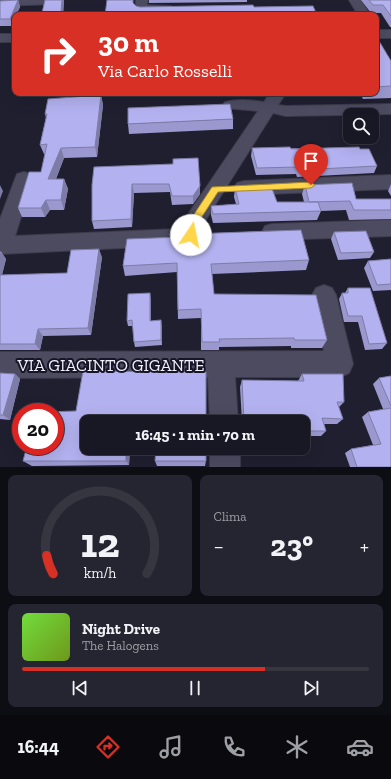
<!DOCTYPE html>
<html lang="it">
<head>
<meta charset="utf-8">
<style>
  body { margin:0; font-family:"Zilla Slab",serif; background:#252431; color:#f1f3f6; height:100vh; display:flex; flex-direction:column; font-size:15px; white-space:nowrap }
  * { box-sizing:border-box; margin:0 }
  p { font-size:13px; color:#9f9fa6 }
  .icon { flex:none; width:22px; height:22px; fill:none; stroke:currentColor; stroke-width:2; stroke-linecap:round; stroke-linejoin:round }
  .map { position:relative; height:467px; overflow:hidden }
  .details { display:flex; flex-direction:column; gap:8px; padding:8px; background:#0d0d14; flex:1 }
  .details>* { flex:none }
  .hud { position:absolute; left:12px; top:12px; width:367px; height:84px; border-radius:8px; box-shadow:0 4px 16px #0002,0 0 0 1px #363641; background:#d93025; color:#fff; overflow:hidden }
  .buttons { position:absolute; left:343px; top:108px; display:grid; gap:8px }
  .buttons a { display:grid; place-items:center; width:36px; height:36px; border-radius:8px; background:#181724; box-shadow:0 4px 16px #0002,0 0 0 1px #363641; font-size:20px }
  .speed { position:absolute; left:12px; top:403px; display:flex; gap:8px; font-size:20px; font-weight:700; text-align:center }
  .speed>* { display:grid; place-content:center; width:52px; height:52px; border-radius:50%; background:#181724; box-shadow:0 4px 16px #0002,0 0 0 1px #363641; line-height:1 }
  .speed .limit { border:6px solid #d22; background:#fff; color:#111 }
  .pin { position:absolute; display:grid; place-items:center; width:34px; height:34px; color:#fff; margin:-41px -17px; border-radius:50% 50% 50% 0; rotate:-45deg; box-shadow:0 0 4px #0007 }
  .pin .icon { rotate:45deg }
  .me { position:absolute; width:44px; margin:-22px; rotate:11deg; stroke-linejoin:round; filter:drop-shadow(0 0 3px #0008) }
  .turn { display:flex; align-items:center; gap:14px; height:84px; padding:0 20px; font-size:18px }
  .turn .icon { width:52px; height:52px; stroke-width:2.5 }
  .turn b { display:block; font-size:28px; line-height:34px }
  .big { font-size:30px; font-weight:800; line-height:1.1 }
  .details .widget { flex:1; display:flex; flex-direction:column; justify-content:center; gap:6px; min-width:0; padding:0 14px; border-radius:8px; background:#252431 }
  .details .dial { align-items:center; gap:0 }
  .dial svg { height:104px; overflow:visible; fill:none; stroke:#363641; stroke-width:7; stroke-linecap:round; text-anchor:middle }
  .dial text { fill:#f1f3f6; stroke:none }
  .song { display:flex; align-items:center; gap:12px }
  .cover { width:48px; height:48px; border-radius:6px; background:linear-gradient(135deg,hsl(100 70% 55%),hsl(80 70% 35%)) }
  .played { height:4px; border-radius:2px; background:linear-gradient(90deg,#d93025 70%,#363641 70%) }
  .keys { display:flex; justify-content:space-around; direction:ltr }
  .heat { display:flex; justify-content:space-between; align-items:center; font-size:22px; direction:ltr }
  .details .tiles { flex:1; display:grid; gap:8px; grid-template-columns:1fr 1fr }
  .widget:last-child { grid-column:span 2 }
  .trip { position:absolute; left:80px; top:415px; width:230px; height:40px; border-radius:8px; background:#181724; box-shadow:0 4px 16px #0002,0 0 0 1px #363641; font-weight:800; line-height:40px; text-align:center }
  .dock { display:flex; height:64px; justify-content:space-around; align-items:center; background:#0a090e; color:#9f9fa6 }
  .dock .icon { width:28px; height:28px }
  .dock .active { color:#d93025 }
  .dock b { font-size:18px; color:#f1f3f6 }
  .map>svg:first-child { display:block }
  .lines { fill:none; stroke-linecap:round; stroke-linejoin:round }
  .minor-casing { stroke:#3d3b4b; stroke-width:2 }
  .minor { fill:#4c4b60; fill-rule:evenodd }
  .wall { fill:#9a98ce }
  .shaded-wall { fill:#7d7ca7 }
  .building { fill:#b3b1ef; stroke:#7d7ca7 }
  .route { fill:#ffd54a; stroke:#a68a30 }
  .labels { text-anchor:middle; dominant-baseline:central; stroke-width:4; stroke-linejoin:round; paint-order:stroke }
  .near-street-label { font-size:17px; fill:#f1f1fe; stroke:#161526 }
</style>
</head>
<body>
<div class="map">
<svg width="391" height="467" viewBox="0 0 391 467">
  <rect width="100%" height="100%" fill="#201f30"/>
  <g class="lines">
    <g class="minor-casing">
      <path id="minor" d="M0 0H59L57 3 53 4 0 6Z
        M136 0H148L147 5 171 6 173 9 171 12C161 14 147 14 137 12L135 9Z
        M349 0H361L370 15H358Z
        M376 30H391V38H376Z
        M0 34H15V42H0Z
        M270 93H286L278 105 286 106 391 104V114L286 116 273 113 193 240 182 245 0 254V219L15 179 17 174 24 172 31 174 33 179 15 236 178 229 258 111 225 108 223 105 225 102C238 99 252 100 264 102Z
        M391 175V189L244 195 237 193 234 188 237 183 244 181Z
        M391 220V236L272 240 265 238 262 232 265 226 272 224Z
        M324 285 332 288 336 295 353 364 349 373 340 377H235L238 422H210L208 377 0 378V352L324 351 312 295 316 288Z
        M210 448H240V467H210Z"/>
    </g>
    <use href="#minor" class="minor"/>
  </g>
  <path class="wall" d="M18 0 20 7 16 15H15L12 26H0V1Z
    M45 0H64L63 15H42V13Z
    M149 0H247V2L149 3Z
    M361 0H391V27H390L381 13H371Z
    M376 36 391 61V98L363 99 360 93H376Z
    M101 95 103 105 97 157 64 158 56 179H64L68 189 64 210H50L45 217H22L18 208 41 172 45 154H44L40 145 46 118 45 114Z
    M233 119V129L129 134 128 124Z
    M252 148 360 149 377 166 374 173 297 177 296 174 256 175 251 156Z
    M94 167 200 186V194L193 204 172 205 170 192 134 193 132 227 94 229 92 221Z
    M391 184V196L388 191Z
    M305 185 356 199H391V219L349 220 346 210 321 211 317 220 213 223 211 215V206L236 204 234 197 235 188 277 202H304L302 194Z
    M334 232 374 252 370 258 338 260 331 239Z
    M127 239 309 260 306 270 212 274 214 294 327 340 322 348H291V346L219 347V350H201V318L178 319 177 272 125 276 123 266Z
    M0 251 6 259 2 275 67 273 102 257 91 335 43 336 40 350H0Z
    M391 259V290L373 291 364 268 368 261Z
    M348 288 387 343 382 349 365 350 358 322H344L339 299 342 293H345Z
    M151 299V321L162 326V345L135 347 134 342 133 326H128L127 321Z
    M0 373 15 374 20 379 10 420 0 419Z
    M302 374 344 402 339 407 343 419 337 424H324L326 431 321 436H303V422H242L240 387 242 380 298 381Z
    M391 376V467H350L345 453 351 449 373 445 362 417 368 412 383 409 373 384 379 378Z
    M87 422 130 448 129 465 32 466 23 461Z
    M155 461H206L205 466H157Z"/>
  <path class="shaded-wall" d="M18 0 20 7 16 15H15V18L12 26 10 19Z
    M62 0H64L63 15H61V12Z
    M101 95 103 105 97 157 95 147Z
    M61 148 64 158 52 189 48 179Z
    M64 179 68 189 64 210 61 200Z
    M132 184 134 193 132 227 131 219Z
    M0 185 3 191 0 199Z
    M200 186V194L193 204V196Z
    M46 200 50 210 45 217 41 208Z
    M99 249 102 257 91 335 88 328Z
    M1 251 6 259 0 282V254Z
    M150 293 151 299V326L150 321Z
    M161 320 162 326V345L161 340Z
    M38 329 43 336 40 350 35 344Z
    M15 374 20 379 10 420 3 415Z
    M158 417 159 422H141Z
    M126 448H130L129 465 126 461Z"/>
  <path class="building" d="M18 0 10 19H0V1Z
    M45 0H62L61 12 42 13Z
    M107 0H133V3L136 6 140 7 253 5 254 7 313 6 317 15H105Z
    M369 0H391V16L383 5H373Z
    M376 36 391 61V86L376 87Z
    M101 95 95 147 61 148 48 179H64L61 200H46L41 208H18L29 172H41L47 144 40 145 47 114H45L48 99Z
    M230 104 233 119 128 124V108Z
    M290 147 291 149 359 147 360 149H369L377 166 299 170 298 167 257 168 252 148Z
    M198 158 200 186 193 196H172L169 184H132L131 219 92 221V185L94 167 173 164V159Z
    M352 183 356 199H391V210H354L350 201 309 202 305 185Z
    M271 186 277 202H318L321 211 213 214 211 206 239 204 235 188Z
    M301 230 309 260 211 264 214 294 316 295 327 340H295L294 338 219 339 220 342H202L201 309 178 310 177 263 123 266 127 239 182 237 190 234Z
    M366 231 374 252 341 253 334 232Z
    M99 249 88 328 38 329 35 344H0V275L67 273 71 250Z
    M391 259V284L377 285 368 261Z
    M348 288H370L387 343 369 344 362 316H348L342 293H348Z
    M150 293V321L161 320V340L134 342 132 320 127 321 128 294Z
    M83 371 206 372V422H157L158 417 141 422H87V448H126V461H23L27 446H55V412H47L76 411Z
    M0 373 15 374 3 415H0Z
    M302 374H343L344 402H337L343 419 322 418 326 431H303V422H244L242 380 304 381Z
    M391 376V406L379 378Z
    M391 408V467H357L351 449 381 444 368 412Z
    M156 448H206V461H155Z"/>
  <path class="route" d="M311 182 315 185 311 188 218 192 192 232 196 235 195 237 186 238 181 234 212 187Z"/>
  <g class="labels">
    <g class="near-street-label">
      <text x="111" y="365">VIA GIACINTO GIGANTE</text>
    </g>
  </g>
</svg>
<div class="buttons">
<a><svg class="icon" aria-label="search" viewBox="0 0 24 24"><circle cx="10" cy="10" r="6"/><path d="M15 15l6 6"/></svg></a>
</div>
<div class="speed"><div class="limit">20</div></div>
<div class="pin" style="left:311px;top:185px;background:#d93025"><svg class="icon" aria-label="arrive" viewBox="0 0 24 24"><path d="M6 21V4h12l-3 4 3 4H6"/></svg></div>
<svg class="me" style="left:191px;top:235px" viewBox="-20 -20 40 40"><circle r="19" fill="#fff"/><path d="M0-13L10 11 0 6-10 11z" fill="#ffd54a"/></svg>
<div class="trip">16:45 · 1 min · 70 m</div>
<div class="hud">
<div class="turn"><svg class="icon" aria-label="right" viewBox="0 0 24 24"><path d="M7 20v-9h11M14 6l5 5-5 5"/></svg><div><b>30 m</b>Via Carlo Rosselli</div></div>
</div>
</div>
<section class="details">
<div class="tiles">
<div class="widget dial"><svg viewBox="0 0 100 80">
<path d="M14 69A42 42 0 1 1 86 69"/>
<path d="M14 69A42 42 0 0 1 9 55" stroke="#d93025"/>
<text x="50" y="56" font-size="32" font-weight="700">12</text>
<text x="50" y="72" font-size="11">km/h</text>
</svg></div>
<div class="widget"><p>Clima</p>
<div class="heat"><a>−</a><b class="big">23°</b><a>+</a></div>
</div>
<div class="widget">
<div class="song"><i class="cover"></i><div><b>Night Drive</b><p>The Halogens</p></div></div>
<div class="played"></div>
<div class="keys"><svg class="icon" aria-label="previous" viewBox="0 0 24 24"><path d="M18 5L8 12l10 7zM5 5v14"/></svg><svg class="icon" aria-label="pause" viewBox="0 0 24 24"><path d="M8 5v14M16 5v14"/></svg><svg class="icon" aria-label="next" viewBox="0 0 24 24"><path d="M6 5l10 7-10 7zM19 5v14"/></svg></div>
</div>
</div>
</section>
<nav class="dock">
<b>16:44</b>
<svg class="icon active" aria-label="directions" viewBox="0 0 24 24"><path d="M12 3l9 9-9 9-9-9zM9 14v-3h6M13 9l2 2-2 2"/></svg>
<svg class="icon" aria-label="music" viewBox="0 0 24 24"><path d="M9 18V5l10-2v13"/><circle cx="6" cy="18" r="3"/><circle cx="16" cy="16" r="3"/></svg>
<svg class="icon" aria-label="phone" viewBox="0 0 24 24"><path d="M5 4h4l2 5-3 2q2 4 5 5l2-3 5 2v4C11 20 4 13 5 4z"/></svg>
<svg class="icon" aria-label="climate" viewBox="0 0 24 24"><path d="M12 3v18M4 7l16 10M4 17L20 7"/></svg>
<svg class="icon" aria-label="car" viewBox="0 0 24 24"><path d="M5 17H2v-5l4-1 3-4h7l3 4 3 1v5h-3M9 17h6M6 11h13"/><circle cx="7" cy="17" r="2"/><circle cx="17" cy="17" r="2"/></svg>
</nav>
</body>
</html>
